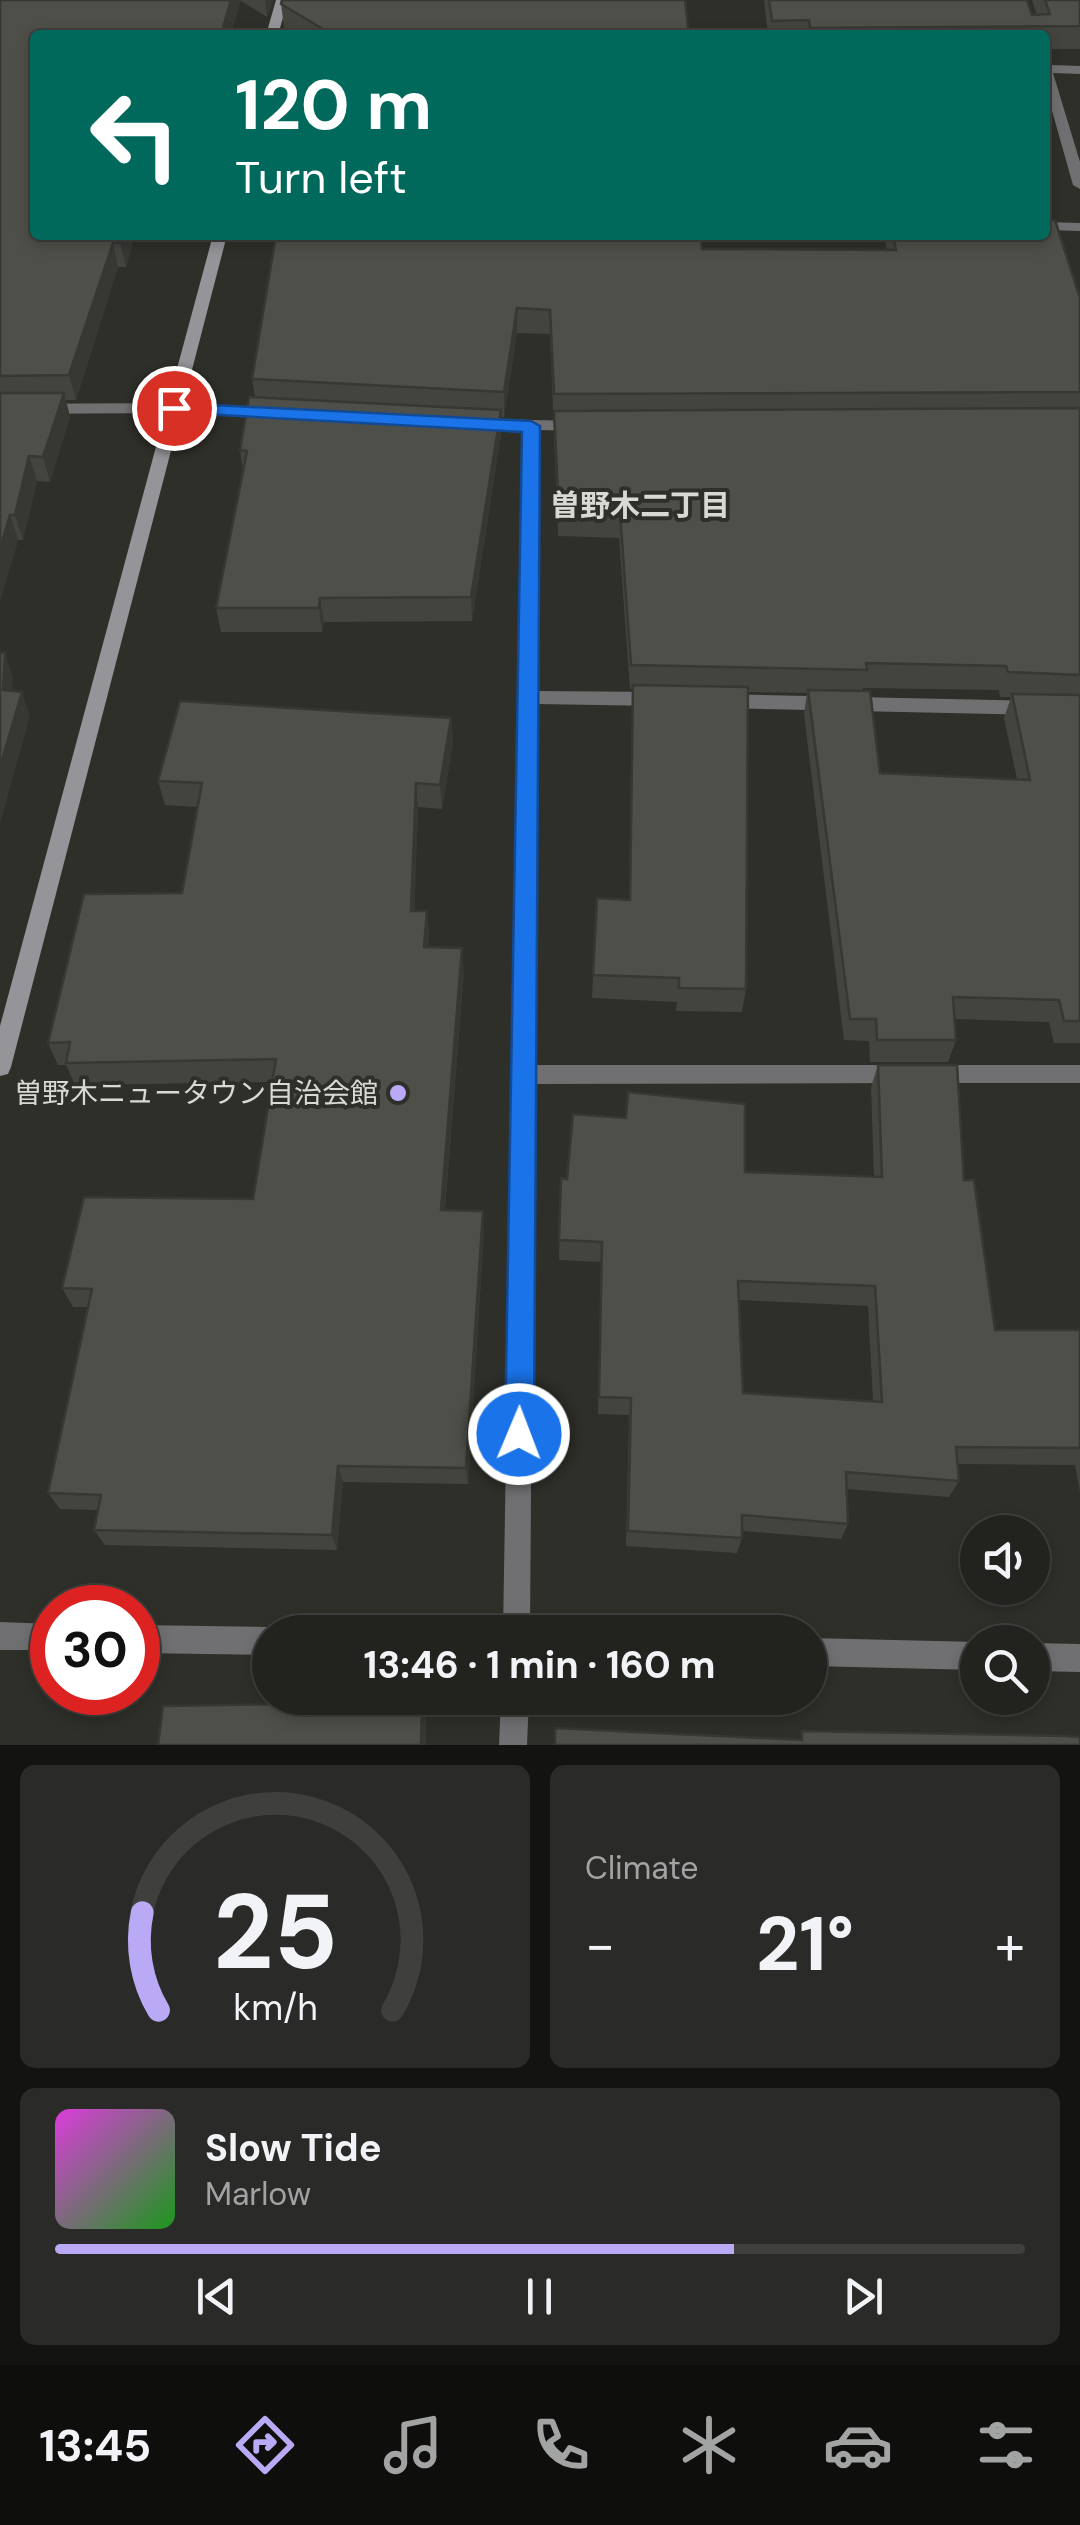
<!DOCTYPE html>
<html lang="en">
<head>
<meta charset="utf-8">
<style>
  body { margin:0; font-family:"DM Sans","Noto Sans JP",sans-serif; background:#2a2b28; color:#f1f3f6; height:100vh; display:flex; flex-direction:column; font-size:38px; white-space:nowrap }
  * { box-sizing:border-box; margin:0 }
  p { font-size:32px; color:#a2a4a4 }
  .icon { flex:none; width:55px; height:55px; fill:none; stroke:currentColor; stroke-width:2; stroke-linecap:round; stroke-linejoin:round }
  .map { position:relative; height:1745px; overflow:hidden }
  .sheet { display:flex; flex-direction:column; gap:20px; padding:20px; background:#131311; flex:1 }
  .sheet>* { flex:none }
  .banner { position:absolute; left:30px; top:30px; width:1020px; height:210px; border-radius:10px; box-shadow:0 5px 15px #0003,0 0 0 2px #3f403d; background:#00695c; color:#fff; overflow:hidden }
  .tools { position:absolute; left:960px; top:1515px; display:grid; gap:20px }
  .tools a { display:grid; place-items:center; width:90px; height:90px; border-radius:50%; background:#22231f; box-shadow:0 5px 15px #0003,0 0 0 2px #3f403d; font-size:50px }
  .speed { position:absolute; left:30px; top:1585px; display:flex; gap:20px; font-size:50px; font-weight:700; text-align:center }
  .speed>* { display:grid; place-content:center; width:130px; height:130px; border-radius:50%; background:#22231f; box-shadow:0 5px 15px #0003,0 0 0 2px #3f403d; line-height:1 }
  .speed .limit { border:15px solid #d22; background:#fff; color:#111 }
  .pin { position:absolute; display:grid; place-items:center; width:85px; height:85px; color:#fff; margin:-42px; border:5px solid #fff; border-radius:50%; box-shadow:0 2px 10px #0007 }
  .me { position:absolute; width:110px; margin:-55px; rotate:1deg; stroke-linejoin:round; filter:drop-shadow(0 0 8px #0008) }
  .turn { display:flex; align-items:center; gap:35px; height:210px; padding:0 40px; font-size:45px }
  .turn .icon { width:130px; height:130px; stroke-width:2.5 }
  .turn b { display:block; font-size:70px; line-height:85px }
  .big { font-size:75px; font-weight:700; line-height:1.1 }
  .sheet .tile { flex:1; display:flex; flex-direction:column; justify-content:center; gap:15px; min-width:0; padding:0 35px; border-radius:15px; background:#2a2b28 }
  .sheet .dial { align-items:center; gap:0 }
  .dial svg { height:260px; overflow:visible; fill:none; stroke:#3f403d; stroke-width:7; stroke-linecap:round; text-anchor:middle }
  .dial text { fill:#f1f3f6; stroke:none }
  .song { display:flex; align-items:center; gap:30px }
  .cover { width:120px; height:120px; border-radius:15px; background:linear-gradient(135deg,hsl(300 70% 55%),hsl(120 70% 35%)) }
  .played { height:10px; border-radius:5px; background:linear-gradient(90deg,#baaaf6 70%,#3f403d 70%) }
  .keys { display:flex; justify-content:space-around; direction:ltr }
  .heat { display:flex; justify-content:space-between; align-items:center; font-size:55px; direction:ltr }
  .sheet .tiles { flex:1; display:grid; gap:20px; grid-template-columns:1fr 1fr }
  .tile:last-child { grid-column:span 2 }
  .trip { position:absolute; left:252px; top:1615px; width:575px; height:100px; border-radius:50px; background:#22231f; box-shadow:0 5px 15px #0003,0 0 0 2px #3f403d; font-weight:700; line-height:100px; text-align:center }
  .tab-bar { display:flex; height:160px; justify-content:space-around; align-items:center; background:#0e0e0c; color:#a2a4a4 }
  .tab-bar .icon { width:70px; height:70px }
  .tab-bar .selected { color:#baaaf6 }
  .tab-bar b { font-size:45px; color:#f1f3f6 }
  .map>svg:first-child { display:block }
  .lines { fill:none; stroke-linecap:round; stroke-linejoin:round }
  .street { fill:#706f72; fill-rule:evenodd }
  .secondary { fill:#959499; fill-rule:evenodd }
  .wall { fill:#44443f; fill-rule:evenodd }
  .shaded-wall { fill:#373733 }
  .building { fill:#4f4f49; stroke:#373733; stroke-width:2.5; fill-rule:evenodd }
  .route { fill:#1a73e8; stroke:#114b97; stroke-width:2.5 }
  .poi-dot { fill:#baaaf6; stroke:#2e2f29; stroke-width:4 }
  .labels { text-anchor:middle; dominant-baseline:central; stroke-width:8; stroke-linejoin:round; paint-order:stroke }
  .poi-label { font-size:28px; fill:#d8d8d5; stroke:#2e2f29; text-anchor:end }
  .neighbourhood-label { font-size:30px; font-weight:bold; fill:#d8d8d5; stroke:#2e2f29 }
</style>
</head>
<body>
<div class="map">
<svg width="1080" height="1745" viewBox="0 0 1080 1745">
  <rect width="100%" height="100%" fill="#2e2f29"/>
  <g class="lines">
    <path class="street" d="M1045 61 1051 65 1080 66V74L1053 73 1080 162V189L1073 185 1045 86Z
      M1045 222 1080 223V231L1045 230Z
      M174 403 273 408 281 413 273 418 174 413 0 414V404Z
      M477 419 578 421 586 426 578 431 539 430 537 691 658 692 667 699 658 706 537 704 535 1065H903L911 1067 914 1074 911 1081 903 1083 534 1084 530 1632H503L523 430 471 427V421Z
      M722 694 1080 702V716L722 708 713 701Z
      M932 1065H1080V1083H932L924 1081 921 1074 924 1067Z
      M0 1622 52 1624V1650H0Z
      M138 1625 270 1627 280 1632H270V1655L138 1653Z
      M810 1638 978 1642V1670L810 1666Z
      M1032 1643 1080 1644V1672L1032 1671Z
      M501 1698H529L527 1745H499Z"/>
    <path class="secondary" d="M276 0H288L278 35H266Z
      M213 235H227L11 1067 8 1074 0 1076V1026Z"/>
  </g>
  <path class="wall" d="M0 0H273L267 17 241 1 35 235H135L126 267H118L76 400H66L70 417 50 482 37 481 23 540H18L0 601Z
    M764 0H1027L1032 15H1037L1032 0H1080V49H1045V35H768Z
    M281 4 689 35H297L284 27Z
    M886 235H1045L1080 295V1043H1054L1049 1022 954 1019 956 1040 948 1062H870L869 1041 844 1040 804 714 807 693 748 692 746 989 742 1012 676 1011 677 1002 592 998 597 898 629 899 633 689H630L619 538 558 536 550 334 517 333 504 417H501V434L472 621 324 622 322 632H221L216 608 243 471 240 450 255 397 252 379 702 249 887 250 885 242ZM863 688 999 690 1000 697H1011L1004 718 1017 779 880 773 862 691Z
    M451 718 453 742 442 809 418 807 414 911H427L429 934 428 947 464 971 445 1210 484 1231 468 1484 343 1482 337 1550 105 1545 94 1530 98 1510 60 1509 48 1493 88 1307H73L62 1288 253 1199 272 1082 75 1085 66 1065H58L48 1043 182 893 197 807 165 805 158 781Z
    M878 1065 964 1180 995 1330H1080V1492L1075 1465 957 1464 959 1481 949 1497 847 1489 848 1524 841 1539 742 1531V1538L737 1553 626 1546 629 1415 598 1414 601 1262 559 1260 561 1178 567 1179 626 1118 628 1092 745 1172 874 1177 871 1087ZM739 1300 868 1306 873 1402 743 1393Z"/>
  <path class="shaded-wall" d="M231 0H241L231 35H221Z
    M265 0H273L267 17Z
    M123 235H135L126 267 120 243Z
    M113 243 118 267 76 400 69 375Z
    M517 308V333L504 417V392Z
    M64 393 70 417 50 482 43 457Z
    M501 410V434L472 621 471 597Z
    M29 456 37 481 23 540 15 515Z
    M10 515 18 540 0 601V549Z
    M320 598 324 622 322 632 319 608Z
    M5 653 13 677 12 715 3 690Z
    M22 692 30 716 0 824V767Z
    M451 718 453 742 442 809 440 785Z
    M416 783 418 807 414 934 411 911Z
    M427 911 429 934 426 970 424 947Z
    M462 948 464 971 443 1231 441 1210Z
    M483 1211 484 1231 468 1484 466 1468Z
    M338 1466 343 1482 337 1550 332 1535Z
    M422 1702 426 1717V1745H421Z"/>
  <path class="building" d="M0 0H231L221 35H35V235H123L120 243H113L69 375 0 376Z
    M282 0H685L689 35H333L281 4Z
    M769 0H1027L1032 15 1050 14 1045 0H1080V26L810 28 809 20 772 21Z
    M1045 220H1055L1079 295H1080V392L554 394 550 310 517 308 504 392 252 379 276 235H701L702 249 896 250 893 235H1045Z
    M0 393H64L43 457 29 456 15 515H10L0 549Z
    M249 397 501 410 471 597 320 598 319 608H216L247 451 240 450Z
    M1080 408V675L1008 672 1006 666 866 663 867 670 631 665 620 513 559 512 554 411Z
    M0 653H5L3 690 22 692 0 767Z
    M633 685 748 687 746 989 679 988V978L593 975 597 898 630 900Z
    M808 690 870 691 880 773 1030 780 1012 694 1080 695V1021H1064L1059 1000 953 997 956 1040H877L876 1019H850Z
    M180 701 451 718 440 785 416 783 411 911H427L424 947 462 948 441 1210 483 1211 466 1468 338 1466 332 1535 94 1530 101 1495 48 1493 92 1289 62 1288 84 1197 253 1199 276 1059 66 1063 70 1042 48 1043 84 894 182 893 202 783 158 781Z
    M878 1065H957L964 1180H974L995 1330H1080V1448L956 1447 959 1481 846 1472 848 1524 742 1515V1538L628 1531 631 1398 599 1397 602 1242 559 1240 561 1178 567 1179 573 1114 626 1118 628 1092 745 1104V1172L882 1177ZM738 1281 875 1286 882 1402 743 1393Z
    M422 1702 421 1745H158L163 1706Z
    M555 1728 802 1740V1731L1064 1736 1080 1737V1745H555Z"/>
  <path class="route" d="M174 403 531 421 540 426 534 1434 529 1444 519 1448 509 1444 505 1434 522 432 167 412V404Z"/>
  <circle class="poi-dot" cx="398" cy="1093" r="10"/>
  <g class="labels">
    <g class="poi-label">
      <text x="378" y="1093">曽野木ニュータウン自治会館</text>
    </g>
    <g class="neighbourhood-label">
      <text x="640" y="505">曽野木二丁目</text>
    </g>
  </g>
</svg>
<div class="tools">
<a><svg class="icon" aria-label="sound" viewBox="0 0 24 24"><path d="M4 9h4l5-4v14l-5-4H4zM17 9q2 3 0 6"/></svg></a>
<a><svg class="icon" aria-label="search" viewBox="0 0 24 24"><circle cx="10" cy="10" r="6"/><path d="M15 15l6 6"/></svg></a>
</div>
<div class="speed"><div class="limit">30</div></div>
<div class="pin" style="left:174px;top:408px;background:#d93025"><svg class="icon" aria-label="arrive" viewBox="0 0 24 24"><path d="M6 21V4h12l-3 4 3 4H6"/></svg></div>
<svg class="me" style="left:519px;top:1434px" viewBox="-20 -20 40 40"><circle r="17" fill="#1a73e8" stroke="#fff" stroke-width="3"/><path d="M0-11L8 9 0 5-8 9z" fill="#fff"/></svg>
<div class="trip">13:46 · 1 min · 160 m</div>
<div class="banner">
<div class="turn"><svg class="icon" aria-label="left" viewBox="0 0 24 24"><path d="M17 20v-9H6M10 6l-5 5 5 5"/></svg><div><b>120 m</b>Turn left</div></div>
</div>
</div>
<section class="sheet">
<div class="tiles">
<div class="tile dial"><svg viewBox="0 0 100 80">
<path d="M14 69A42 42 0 1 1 86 69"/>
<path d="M14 69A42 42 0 0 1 9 39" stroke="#baaaf6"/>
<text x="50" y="56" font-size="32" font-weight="700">25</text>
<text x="50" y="72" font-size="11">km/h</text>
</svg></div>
<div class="tile"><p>Climate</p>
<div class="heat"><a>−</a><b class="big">21°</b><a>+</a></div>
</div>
<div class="tile">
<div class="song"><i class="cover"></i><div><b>Slow Tide</b><p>Marlow</p></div></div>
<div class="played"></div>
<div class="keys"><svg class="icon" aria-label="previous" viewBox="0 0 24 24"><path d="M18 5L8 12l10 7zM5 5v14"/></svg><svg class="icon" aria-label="pause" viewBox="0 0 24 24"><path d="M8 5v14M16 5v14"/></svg><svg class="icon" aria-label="next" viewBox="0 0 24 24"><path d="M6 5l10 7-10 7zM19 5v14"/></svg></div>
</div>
</div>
</section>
<nav class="tab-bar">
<b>13:45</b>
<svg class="icon selected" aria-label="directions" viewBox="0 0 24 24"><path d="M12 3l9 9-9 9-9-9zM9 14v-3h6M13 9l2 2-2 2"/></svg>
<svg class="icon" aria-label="music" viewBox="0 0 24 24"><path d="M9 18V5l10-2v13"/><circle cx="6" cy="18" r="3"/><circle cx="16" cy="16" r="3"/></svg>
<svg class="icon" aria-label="phone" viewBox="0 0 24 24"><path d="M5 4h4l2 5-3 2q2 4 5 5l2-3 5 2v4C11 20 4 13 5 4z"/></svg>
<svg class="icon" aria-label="climate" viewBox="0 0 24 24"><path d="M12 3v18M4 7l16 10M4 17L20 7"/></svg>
<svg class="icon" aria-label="car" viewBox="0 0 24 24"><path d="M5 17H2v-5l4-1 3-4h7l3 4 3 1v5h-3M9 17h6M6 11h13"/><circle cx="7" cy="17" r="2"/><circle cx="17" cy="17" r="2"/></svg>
<svg class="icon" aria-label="filters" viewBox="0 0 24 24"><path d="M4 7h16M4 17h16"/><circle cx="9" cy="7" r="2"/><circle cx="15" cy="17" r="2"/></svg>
</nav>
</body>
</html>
